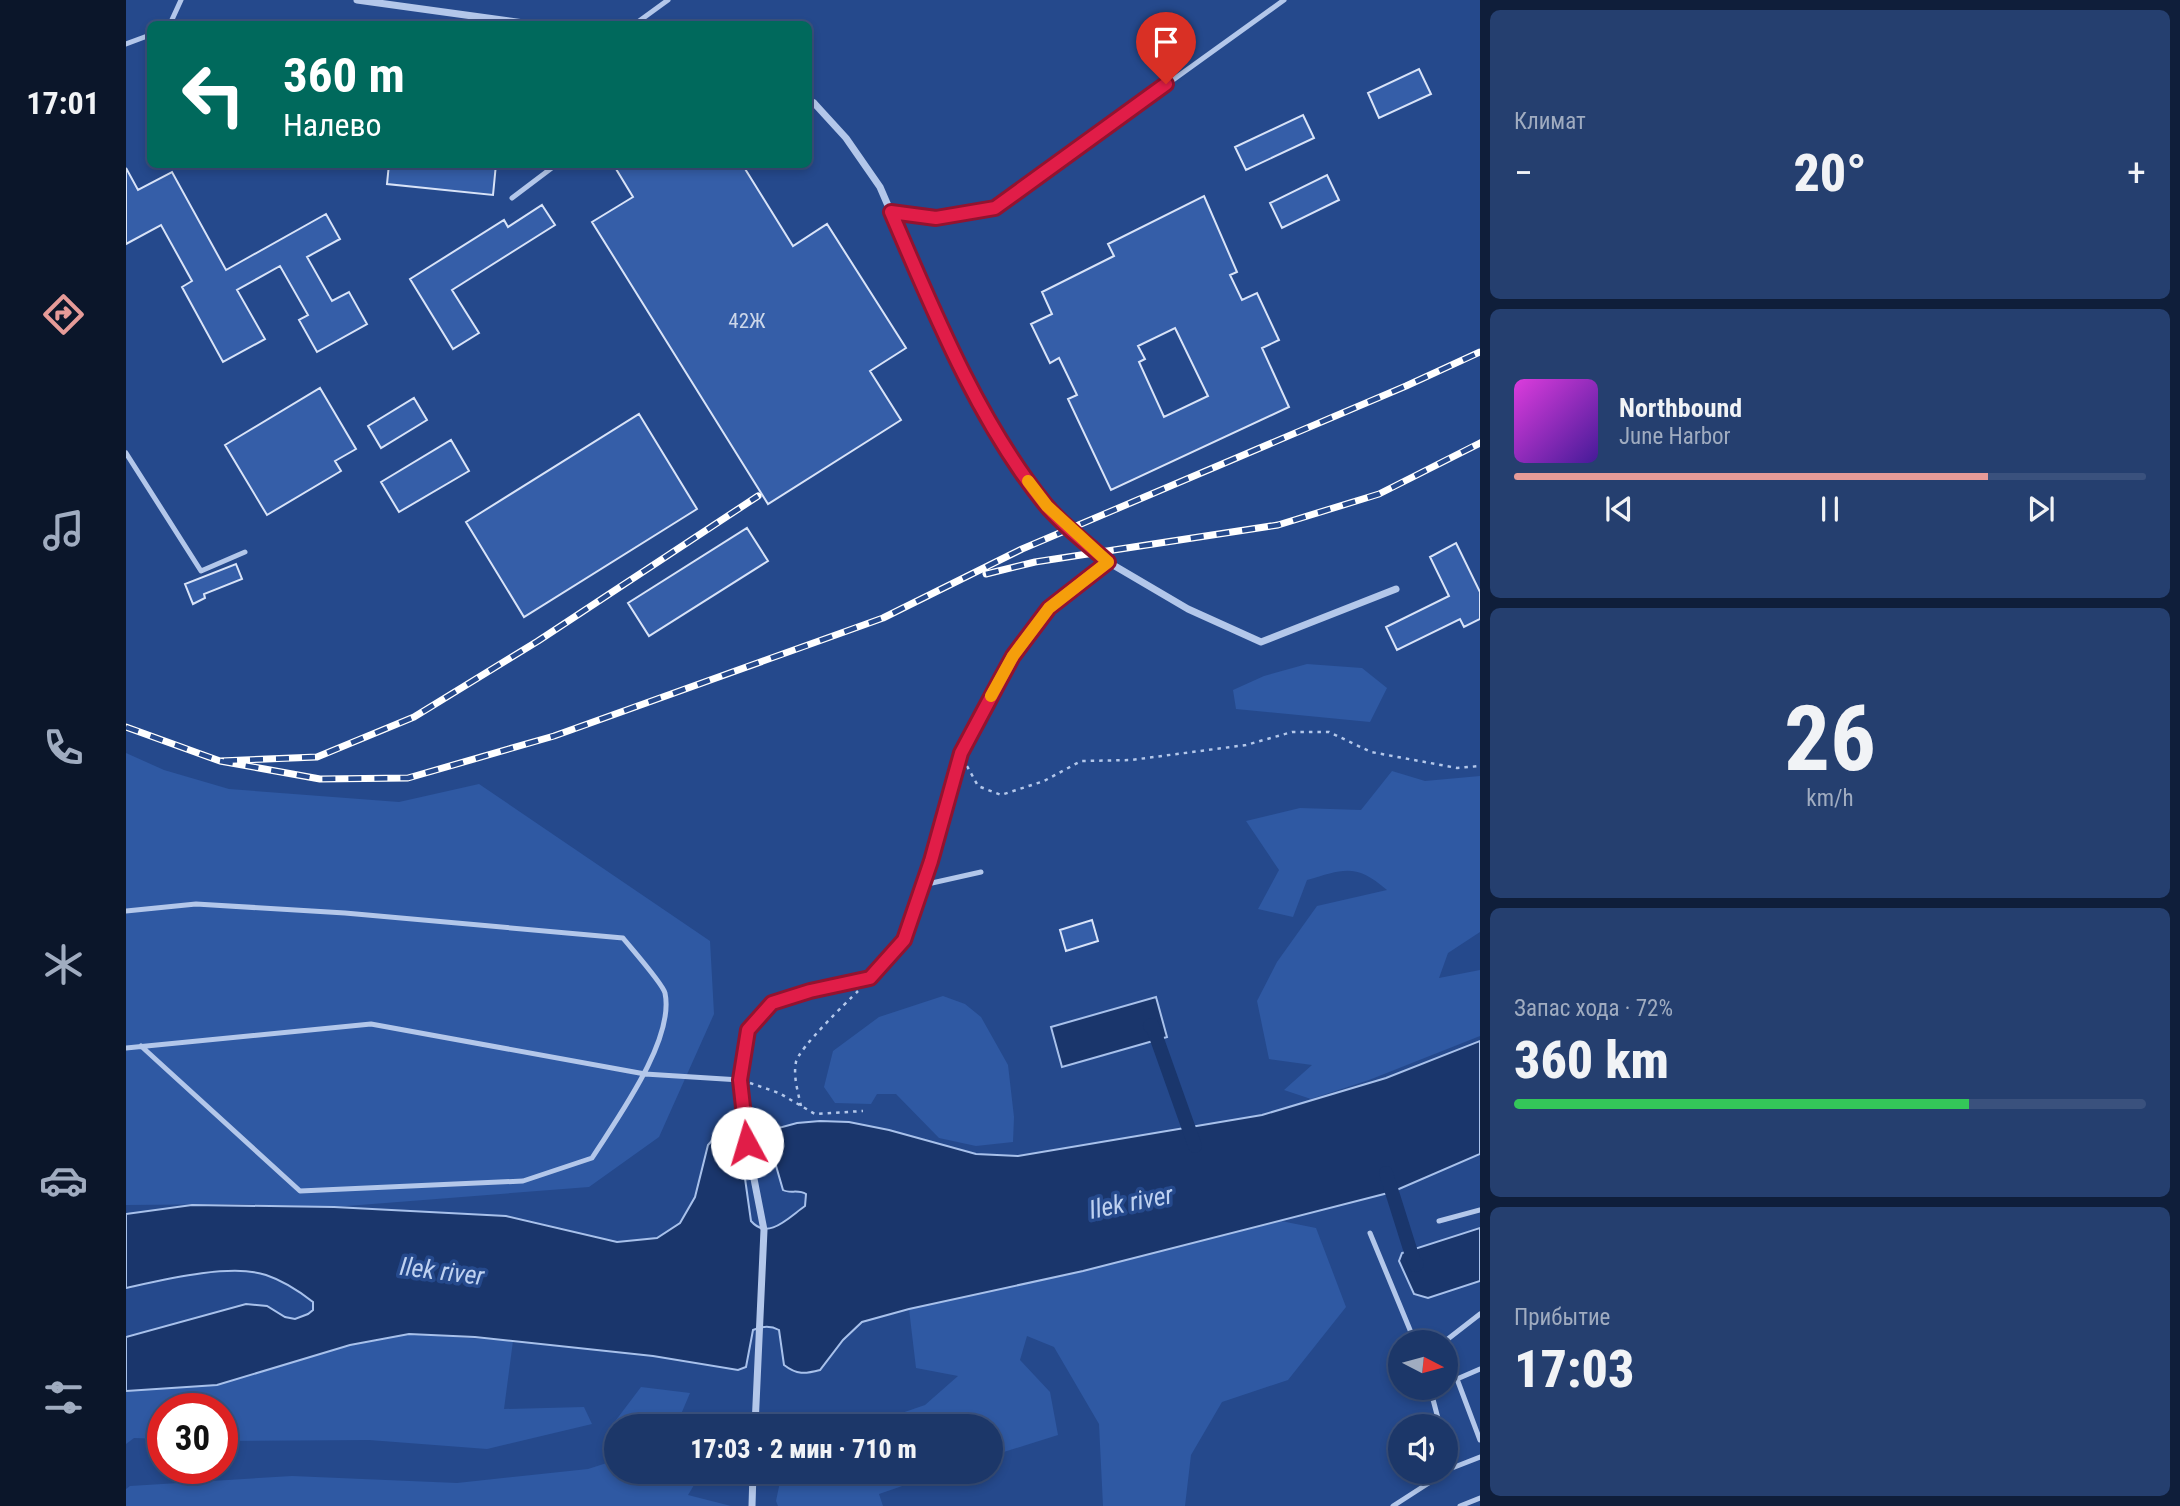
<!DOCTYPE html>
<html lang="ru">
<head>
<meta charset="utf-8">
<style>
  body { margin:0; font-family:"Roboto Condensed",sans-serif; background:#253f6f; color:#f1f3f6; height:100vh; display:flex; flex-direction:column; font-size:26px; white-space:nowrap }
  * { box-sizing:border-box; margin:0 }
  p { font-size:23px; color:#a0acc0 }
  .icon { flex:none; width:38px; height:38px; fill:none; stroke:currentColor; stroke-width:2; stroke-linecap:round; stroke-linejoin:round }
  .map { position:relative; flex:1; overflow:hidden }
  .sheet { display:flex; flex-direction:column; gap:10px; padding:10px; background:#0f1e3a; width:700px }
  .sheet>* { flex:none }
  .guide { position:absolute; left:21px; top:21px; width:665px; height:147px; border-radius:10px; box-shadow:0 4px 10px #0003,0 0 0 2px #3a517d; background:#00695c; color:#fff; overflow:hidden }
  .needle { width:46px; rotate:96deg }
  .fabs { position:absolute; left:1262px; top:1330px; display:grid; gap:14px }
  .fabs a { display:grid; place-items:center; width:70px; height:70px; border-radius:50%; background:#1c3769; box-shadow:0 4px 10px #0003,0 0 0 2px #3a517d; font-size:35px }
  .speed { position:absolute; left:21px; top:1393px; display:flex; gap:14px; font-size:35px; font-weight:700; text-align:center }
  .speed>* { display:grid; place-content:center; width:91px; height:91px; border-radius:50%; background:#1c3769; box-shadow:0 4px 10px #0003,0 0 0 2px #3a517d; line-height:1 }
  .speed .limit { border:10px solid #d22; background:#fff; color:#111 }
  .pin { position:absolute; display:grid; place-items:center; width:60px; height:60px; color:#fff; margin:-72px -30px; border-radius:50% 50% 50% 0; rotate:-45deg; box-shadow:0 0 7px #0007 }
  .pin .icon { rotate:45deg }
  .me { position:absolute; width:77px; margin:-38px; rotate:354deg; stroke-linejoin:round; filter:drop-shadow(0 0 5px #0008) }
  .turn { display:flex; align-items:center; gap:24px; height:147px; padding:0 21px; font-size:32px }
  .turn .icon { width:91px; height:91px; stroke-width:2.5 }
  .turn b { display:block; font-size:49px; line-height:60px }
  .big { font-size:52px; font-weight:800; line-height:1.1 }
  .sheet .card { flex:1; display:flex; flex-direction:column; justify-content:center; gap:10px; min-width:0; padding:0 24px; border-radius:10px; background:#253f6f }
  .sheet .dial { align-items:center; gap:0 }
  .dial b { font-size:91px; line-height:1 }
  .song { display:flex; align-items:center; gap:21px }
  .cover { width:84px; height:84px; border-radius:10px; background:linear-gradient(135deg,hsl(300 70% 55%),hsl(260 70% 35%)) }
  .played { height:7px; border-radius:4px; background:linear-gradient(90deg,#e69b98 75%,#3a517d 75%) }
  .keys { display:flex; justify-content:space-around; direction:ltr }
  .heat { display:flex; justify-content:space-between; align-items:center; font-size:38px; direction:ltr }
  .charge { height:10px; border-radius:5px; background:linear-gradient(90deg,#34c759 72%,#3a517d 0) }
  .trip { position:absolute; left:478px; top:1414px; width:399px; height:70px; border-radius:35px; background:#1c3769; box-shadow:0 4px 10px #0003,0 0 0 2px #3a517d; font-weight:800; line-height:70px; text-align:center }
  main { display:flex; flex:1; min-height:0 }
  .dock { display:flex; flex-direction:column; width:126px; justify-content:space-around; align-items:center; background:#0b162a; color:#a0acc0 }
  .dock .icon { width:49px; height:49px }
  .dock .selected { color:#e69b98 }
  .dock b { font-size:32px; color:#f1f3f6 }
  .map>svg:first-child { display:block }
  .green { fill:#2f59a3 }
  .water { fill:#1a366c; stroke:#a8c1eb; stroke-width:2 }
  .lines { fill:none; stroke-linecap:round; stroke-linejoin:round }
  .canal { stroke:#1a366c; stroke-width:14 }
  .building { fill:#355ea8; stroke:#d8e3f8; stroke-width:2; fill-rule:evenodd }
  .path { stroke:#b3c7ea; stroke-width:2.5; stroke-dasharray:3.5 5; stroke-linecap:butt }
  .service { stroke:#b3c7ea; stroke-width:5 }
  .minor { stroke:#b3c7ea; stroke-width:7 }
  .rail-casing { stroke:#fff; stroke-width:7 }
  .rail { stroke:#25498c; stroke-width:4.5; stroke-dasharray:13; stroke-linecap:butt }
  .route-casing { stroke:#92132f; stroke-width:18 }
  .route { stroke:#e11d48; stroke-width:12 }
  .slow { stroke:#f59e0b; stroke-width:12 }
  .labels { text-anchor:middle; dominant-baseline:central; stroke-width:7; stroke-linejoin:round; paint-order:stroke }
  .number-label { font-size:21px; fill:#ccd7e9 }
  .water-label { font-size:26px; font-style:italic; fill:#bfd2f1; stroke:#25498c }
</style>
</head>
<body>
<main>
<nav class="dock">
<b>17:01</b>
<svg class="icon selected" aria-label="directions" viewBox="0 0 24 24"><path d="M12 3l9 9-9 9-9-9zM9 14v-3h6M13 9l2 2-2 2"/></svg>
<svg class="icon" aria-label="music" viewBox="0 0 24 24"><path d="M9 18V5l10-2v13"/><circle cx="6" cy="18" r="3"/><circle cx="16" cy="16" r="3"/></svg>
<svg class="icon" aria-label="phone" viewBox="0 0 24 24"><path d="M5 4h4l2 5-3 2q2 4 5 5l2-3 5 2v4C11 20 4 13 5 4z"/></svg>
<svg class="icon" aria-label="climate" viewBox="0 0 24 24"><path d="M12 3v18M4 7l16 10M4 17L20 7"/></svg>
<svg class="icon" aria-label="car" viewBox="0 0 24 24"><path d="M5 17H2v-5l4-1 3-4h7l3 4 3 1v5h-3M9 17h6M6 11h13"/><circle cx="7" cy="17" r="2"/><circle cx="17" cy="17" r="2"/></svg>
<svg class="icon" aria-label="filters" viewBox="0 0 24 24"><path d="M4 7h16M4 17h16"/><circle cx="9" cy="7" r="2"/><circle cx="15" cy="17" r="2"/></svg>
</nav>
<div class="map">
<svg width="1354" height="1506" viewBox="0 0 1354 1506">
  <rect width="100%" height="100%" fill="#25498c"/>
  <path class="green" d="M1181 664 1236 668 1261 688 1244 722 1110 709 1107 690 1138 676Z
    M0 753 38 770 103 789 273 802 353 784 584 941 588 1014 533 1137 463 1187 208 1207 114 1204 0 1205Z
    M1266 771 1299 781 1354 776V932L1322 953 1313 978 1354 970V1036L1243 1080 1185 1099 1158 1090 1186 1065 1143 1059 1131 1001 1151 962 1191 906 1261 890C1230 863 1218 869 1181 880L1167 917 1132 909 1153 870 1120 821 1174 808 1235 810Z
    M817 996 839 1004 855 1017 882 1065 888 1117 887 1142 850 1146 813 1138 770 1094H751L745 1104 709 1103 698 1087 707 1051 753 1017Z
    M1155 1221 1190 1228 1220 1307 1162 1380 1096 1402 1065 1455 1059 1506H977L973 1424 928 1347 901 1336 894 1360 924 1392 932 1435 865 1456 864 1426H738L799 1405 832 1376 790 1368 783 1309 957 1271Z
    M283 1334 387 1341 378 1409 458 1407 466 1424 361 1449 243 1440 96 1441V1409H37V1439L8 1438 0 1444V1391L91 1385 224 1345Z
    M515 1387 564 1393 550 1426H490V1435L481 1432Z
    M490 1460V1472H576L562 1495 605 1506H0V1489L4 1486 166 1476 331 1483 462 1469Z
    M656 1472H817L753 1494 757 1506H652L650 1501Z"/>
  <path class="water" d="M1030 997 1041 1037 936 1067 925 1027Z
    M1354 1041V1154L1266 1192 957 1271 783 1309 736 1322 717 1340 694 1370C679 1374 671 1375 658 1365L653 1330C644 1325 636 1326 627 1330L620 1367 612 1370 527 1356 349 1337 283 1334 224 1345 91 1385 0 1391V1337L120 1304 141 1306 159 1317 169 1319 182 1314 187 1310V1302C173 1291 158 1281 140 1275 105 1263 36 1280 0 1288V1214L66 1205 208 1207 380 1216 491 1242 531 1238 554 1223 569 1197 582 1145 589 1137 600 1135 609 1137 614 1143 625 1221C642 1241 663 1217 679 1206L680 1194C672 1189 664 1194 657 1190L642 1138 645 1130 671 1123 694 1121 723 1122 763 1130 850 1154 892 1156 1136 1115 1260 1078Z
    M1354 1228V1281L1302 1298 1288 1294 1273 1261 1276 1253Z"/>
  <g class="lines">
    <path class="canal" d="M1024 1026 1026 1025 1069 1146
      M1260 1173 1289 1265 1291 1264"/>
  </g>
  <path class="building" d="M1293 69 1305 94 1253 118 1242 93Z
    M1177 115 1188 138 1120 170 1109 147Z
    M263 164H370L367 195 261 184Z
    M487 164H616L667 246 701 224 780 348 744 371 775 420 642 504 466 222 507 197Z
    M0 168 12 190 46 172 100 270 200 214 214 239 181 257 206 301 223 292 241 324 191 352 173 320 182 315 154 266 111 290 139 339 97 362 56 287 66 281 35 225 0 244Z
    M1201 175 1213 200 1156 228 1144 203Z
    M1078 196 1111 272 1104 275 1116 300 1131 293 1153 340 1136 348 1163 407 985 490 942 399 951 395 933 358 924 363 905 324 926 314 916 292 988 256 982 244ZM1049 328 1082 396 1038 417 1013 362 1019 359 1012 346Z
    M416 205 429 225 326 290 353 333 327 349 284 279 378 220 382 227Z
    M194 388 230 449 209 461 215 471 141 515 99 445Z
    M288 398 301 420 255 448 242 426Z
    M513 414 571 509 398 617 340 522Z
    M325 440 343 471 273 512 255 482Z
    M621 528 642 561 523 636 502 603Z
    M1330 543 1354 592V619L1338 627 1334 619 1271 650 1260 627 1323 596 1304 557Z
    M110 564 116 579 78 594 79 598 67 604 59 584Z
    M966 920 972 941 940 951 934 930Z"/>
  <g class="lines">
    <path class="path" d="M841 766 852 786 875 795 918 781 955 761 1005 760 1120 745 1166 732H1203L1245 752 1331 768 1354 766
      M624 1083 653 1093 689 1114 737 1111
      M675 1106C672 1092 667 1076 670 1062 673 1048 720 1003 732 991"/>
    <path class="service" d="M44 24 55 0
      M509 24 542 0
      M0 44 24 35
      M386 198 431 164
      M765 212 810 218 869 208 1158 0
      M0 453 75 571 119 552
      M797 885 855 872
      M0 911 70 904 219 913 497 938C505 948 537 984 539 993 549 1040 490 1120 466 1158L397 1181 174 1191 15 1046
      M0 1048 245 1024 519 1074 614 1080
      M1313 1221 1354 1210
      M1244 1233 1289 1342
      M1318 1342 1354 1314
      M1354 1369 1331 1379 1354 1440
      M1304 1388 1314 1426
      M1320 1445 1326 1468
      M1267 1506 1326 1468 1354 1457
      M1334 1506 1354 1498"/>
    <path class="minor" d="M231 0 405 24
      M682 100 688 103 720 138 754 187 798 289 870 437 921 506 982 562 1062 609 1135 642 1270 589
      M629 1426 638 1230 621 1143 614 1080 622 1030 646 1003 684 991 744 978 778 940 805 861 835 753 887 656 923 609 982 562
      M626 1506 627 1472"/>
    <g class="rail-casing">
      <path id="rail" d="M860 574 909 562 1152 525 1253 494 1354 443
        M0 727 94 761 191 757 288 717 412 641 632 496
        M94 761 194 779 282 778 428 736 757 618 896 549 1280 386 1354 352"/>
    </g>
    <use href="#rail" class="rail"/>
  </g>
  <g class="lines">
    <g class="route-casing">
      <path id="route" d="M621 1143 614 1080 622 1030 646 1003 684 991 744 978 778 940 805 861 835 753 874 680 887 656 923 608 982 562C962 544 937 526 919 504 852 421 807 310 765 212L810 218 869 208 1040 84"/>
    </g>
    <use href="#route" class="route"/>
    <path class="slow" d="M865 696 887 656 923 608 982 562 921 506 902 481"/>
  </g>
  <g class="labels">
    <g class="number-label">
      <text x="621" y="321">42Ж</text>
    </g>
    <g class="water-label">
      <text transform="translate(1005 1202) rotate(-11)">Ilek river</text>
      <text transform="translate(316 1271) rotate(7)">Ilek river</text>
    </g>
  </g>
</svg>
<div class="fabs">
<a><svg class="needle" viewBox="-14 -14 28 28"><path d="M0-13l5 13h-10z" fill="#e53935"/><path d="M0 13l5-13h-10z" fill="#a0acc0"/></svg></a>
<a><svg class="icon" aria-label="sound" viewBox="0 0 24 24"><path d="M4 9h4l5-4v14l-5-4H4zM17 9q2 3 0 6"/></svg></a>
</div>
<div class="speed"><div class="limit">30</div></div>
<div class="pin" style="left:1040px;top:84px;background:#d93025"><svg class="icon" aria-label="arrive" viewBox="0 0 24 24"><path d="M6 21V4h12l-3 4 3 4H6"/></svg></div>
<svg class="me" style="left:621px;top:1143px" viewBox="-20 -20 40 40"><circle r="19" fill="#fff"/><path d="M0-13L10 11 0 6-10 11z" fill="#e11d48"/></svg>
<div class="trip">17:03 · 2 мин · 710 m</div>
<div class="guide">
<div class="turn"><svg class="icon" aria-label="left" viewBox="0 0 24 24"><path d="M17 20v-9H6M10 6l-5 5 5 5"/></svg><div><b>360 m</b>Налево</div></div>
</div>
</div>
<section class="sheet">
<div class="card"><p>Климат</p>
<div class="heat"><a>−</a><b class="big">20°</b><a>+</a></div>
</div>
<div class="card">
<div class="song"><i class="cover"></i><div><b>Northbound</b><p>June Harbor</p></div></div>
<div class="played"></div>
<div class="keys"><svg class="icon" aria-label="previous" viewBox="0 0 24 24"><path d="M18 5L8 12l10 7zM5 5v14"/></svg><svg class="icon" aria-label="pause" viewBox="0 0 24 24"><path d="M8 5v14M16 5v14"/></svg><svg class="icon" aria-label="next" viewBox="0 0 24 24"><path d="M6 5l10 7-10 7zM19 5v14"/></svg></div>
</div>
<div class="card dial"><b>26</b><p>km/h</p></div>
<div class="card"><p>Запас хода · 72%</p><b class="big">360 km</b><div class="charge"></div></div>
<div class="card"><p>Прибытие</p><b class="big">17:03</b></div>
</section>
</main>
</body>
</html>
